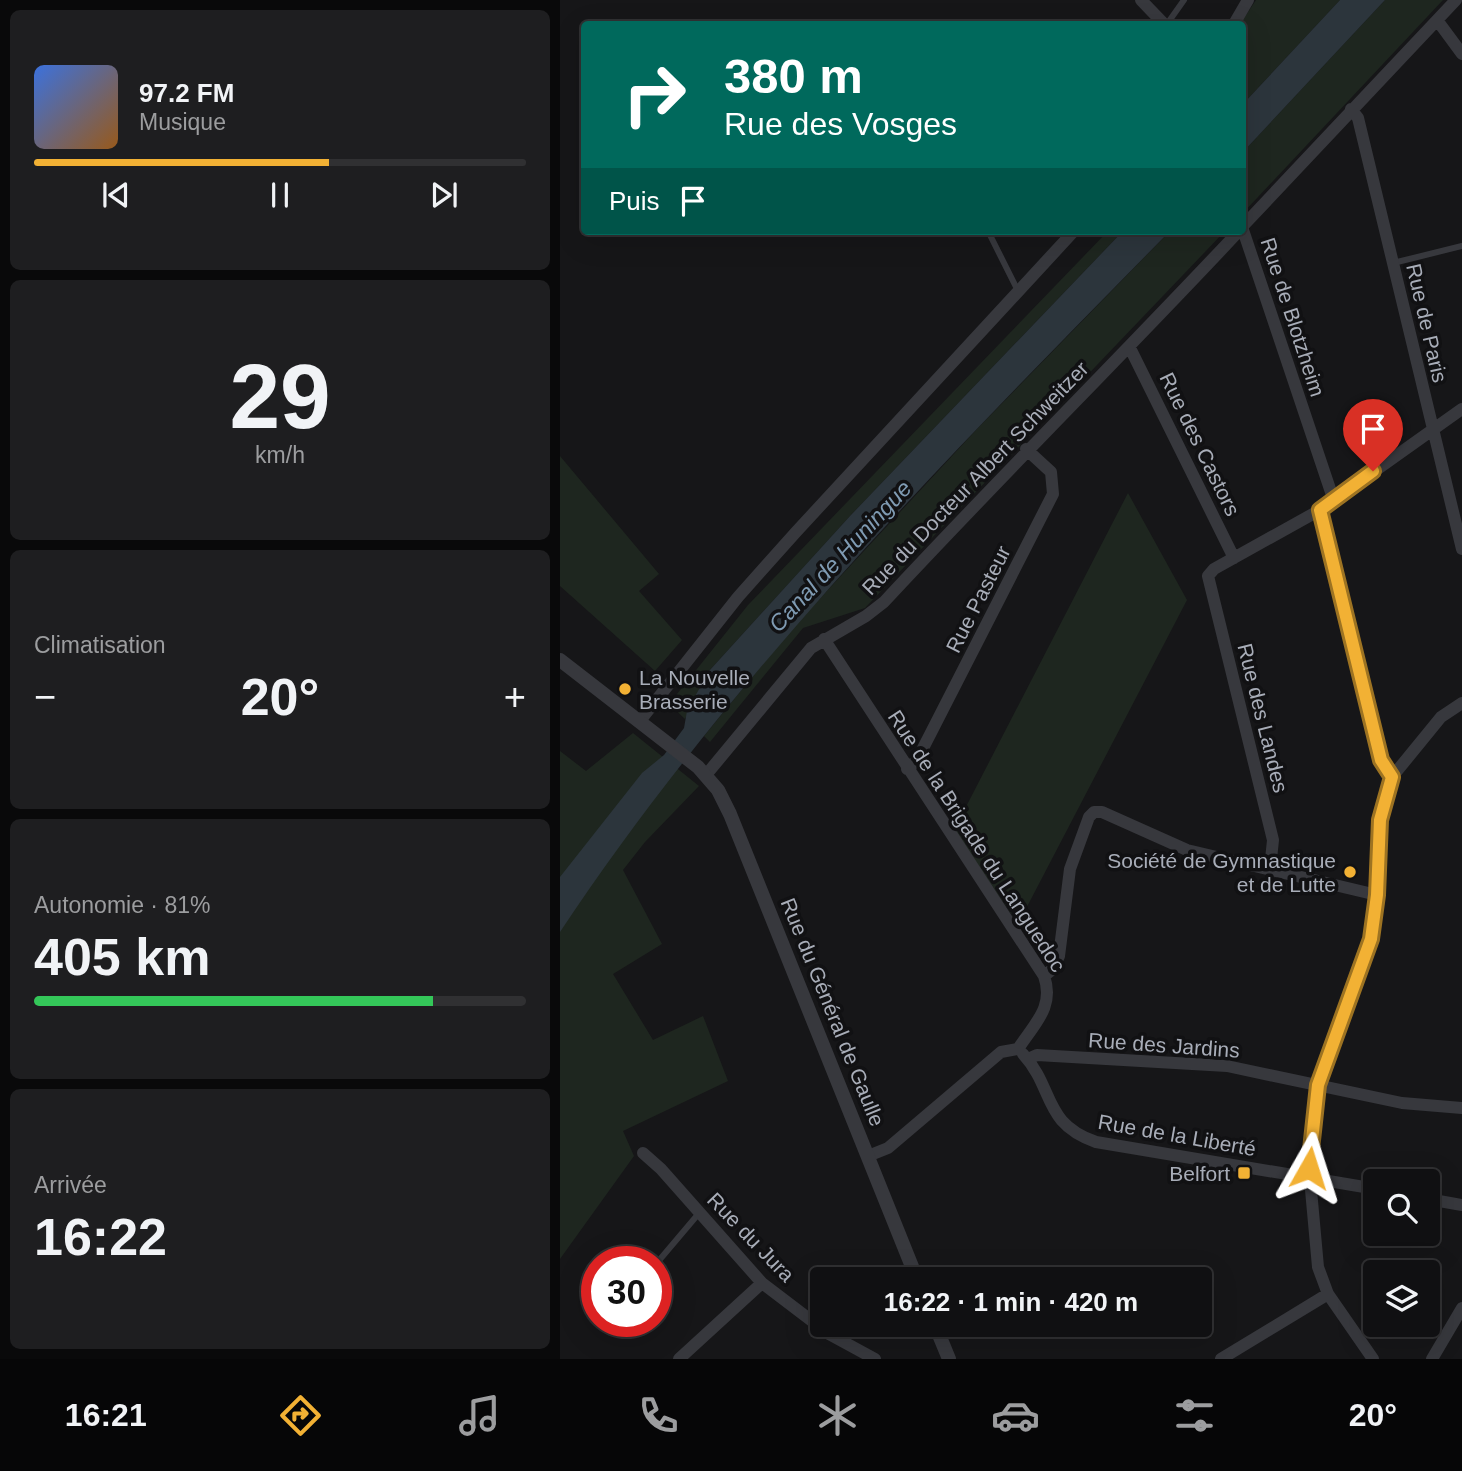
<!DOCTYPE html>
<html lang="fr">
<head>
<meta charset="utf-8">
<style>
  body { margin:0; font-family:Arial,sans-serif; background:#1e1e20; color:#f1f3f6; height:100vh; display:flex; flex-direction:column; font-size:26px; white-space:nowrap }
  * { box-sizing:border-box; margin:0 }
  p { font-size:23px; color:#9c9d9f }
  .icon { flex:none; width:38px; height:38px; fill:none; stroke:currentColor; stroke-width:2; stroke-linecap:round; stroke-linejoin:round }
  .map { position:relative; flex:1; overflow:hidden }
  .drawer { display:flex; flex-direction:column; gap:10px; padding:10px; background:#09090a; width:560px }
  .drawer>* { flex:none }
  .hud { position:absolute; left:21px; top:21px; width:665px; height:214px; border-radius:7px; box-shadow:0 7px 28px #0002,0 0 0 2px #303032; background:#00695c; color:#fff; overflow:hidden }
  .tools { position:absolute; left:803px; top:1169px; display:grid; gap:14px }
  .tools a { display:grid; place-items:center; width:77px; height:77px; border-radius:7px; background:#101012; box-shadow:0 7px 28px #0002,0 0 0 2px #303032; font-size:35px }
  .speed { position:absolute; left:21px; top:1246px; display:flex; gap:14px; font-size:35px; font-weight:700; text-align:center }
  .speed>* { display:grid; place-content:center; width:91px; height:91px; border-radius:50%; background:#101012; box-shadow:0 7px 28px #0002,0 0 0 2px #303032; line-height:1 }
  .speed .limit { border:10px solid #d22; background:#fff; color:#111 }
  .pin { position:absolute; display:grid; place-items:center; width:60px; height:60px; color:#fff; margin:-72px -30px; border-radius:50% 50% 50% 0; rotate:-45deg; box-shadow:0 0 7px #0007 }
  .pin .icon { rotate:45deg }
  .me { position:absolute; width:77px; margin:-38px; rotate:6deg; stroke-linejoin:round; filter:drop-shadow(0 0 5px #0008) }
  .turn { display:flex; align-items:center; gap:24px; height:147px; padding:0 28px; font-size:32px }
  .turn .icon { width:91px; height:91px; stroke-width:2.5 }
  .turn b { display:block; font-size:49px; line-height:60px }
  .then { display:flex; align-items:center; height:66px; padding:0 28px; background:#0003; gap:14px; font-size:26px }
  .big { font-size:52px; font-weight:700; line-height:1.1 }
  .drawer .tile { flex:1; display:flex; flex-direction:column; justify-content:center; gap:10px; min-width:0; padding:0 24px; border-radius:10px; background:#1e1e20 }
  .drawer .dial { align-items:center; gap:0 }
  .dial b { font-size:91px; line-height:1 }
  .song { display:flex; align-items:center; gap:21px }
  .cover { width:84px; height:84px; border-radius:10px; background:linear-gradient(135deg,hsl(220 70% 55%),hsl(30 70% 35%)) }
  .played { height:7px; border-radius:4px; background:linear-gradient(90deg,#f2b134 60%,#303032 60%) }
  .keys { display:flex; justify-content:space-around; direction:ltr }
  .heat { display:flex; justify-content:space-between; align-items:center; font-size:38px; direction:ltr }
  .charge { height:10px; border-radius:5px; background:linear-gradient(90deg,#34c759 81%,#303032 0) }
  .trip { position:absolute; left:250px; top:1267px; width:402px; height:70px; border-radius:7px; background:#101012; box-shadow:0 7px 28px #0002,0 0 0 2px #303032; font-weight:700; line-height:70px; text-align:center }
  .menu { display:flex; height:112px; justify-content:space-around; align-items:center; background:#060607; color:#9c9d9f }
  .menu .icon { width:49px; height:49px }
  .menu .on { color:#f2b134 }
  .menu b { font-size:32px; color:#f1f3f6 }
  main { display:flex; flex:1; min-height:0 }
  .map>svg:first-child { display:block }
  .green { fill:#1e261f }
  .water { fill:#2c353c }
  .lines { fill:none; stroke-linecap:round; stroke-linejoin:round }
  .service { stroke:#37383d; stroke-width:6 }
  .minor { stroke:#37383d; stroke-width:12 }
  .tertiary { stroke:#37383d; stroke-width:14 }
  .route-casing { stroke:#9d7322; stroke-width:18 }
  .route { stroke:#f2b134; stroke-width:12 }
  .poi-dot { fill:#f2b134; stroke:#111113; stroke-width:2.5 }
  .labels { text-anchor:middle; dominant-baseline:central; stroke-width:7; stroke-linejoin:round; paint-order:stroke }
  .street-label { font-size:21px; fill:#a8adb8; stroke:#111113 }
  .poi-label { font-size:21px; fill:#a8adb8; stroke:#111113; text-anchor:end }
  .water-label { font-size:23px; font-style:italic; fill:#7f9bb3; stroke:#111113 }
</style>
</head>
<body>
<main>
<section class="drawer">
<div class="tile">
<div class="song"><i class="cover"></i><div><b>97.2 FM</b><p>Musique</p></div></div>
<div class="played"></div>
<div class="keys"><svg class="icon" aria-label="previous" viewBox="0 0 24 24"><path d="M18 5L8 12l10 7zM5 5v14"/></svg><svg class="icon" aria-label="pause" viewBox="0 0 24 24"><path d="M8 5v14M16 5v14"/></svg><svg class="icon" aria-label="next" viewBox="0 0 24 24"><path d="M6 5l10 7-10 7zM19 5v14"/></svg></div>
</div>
<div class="tile dial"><b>29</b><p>km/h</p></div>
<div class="tile"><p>Climatisation</p>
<div class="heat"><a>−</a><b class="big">20°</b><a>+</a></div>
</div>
<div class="tile"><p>Autonomie · 81%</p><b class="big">405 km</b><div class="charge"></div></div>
<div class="tile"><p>Arrivée</p><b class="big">16:22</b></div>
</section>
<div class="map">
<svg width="902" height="1359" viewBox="0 0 902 1359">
  <rect width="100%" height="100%" fill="#161618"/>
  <path class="green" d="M696 0H780L683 104 680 24Z
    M825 0H883L683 213V152Z
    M548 231H563L290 516 149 671 125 719 109 704 188 605Z
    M610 231H665L305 608 243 628 150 742 144 736 228 633 417 429Z
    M0 456 99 574 79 591 122 640 95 671 0 586Z
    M568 493 627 600 458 924 394 830Z
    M73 733 139 786 85 842 63 870 102 944 53 974 93 1040 143 1016 168 1081 63 1131 74 1156 0 1259V751L26 771Z"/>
  <path class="water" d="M780 0H825L683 152V104Z
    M563 231H610C393 452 172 673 0 932V877L82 773 104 755 124 728 127 711 149 671 290 516Z"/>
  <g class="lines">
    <path class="service" d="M607 24 624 0
      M428 231 458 291
      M833 263 902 246
      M96 1264 140 1212"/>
    <path class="minor" d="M581 0 604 24
      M877 20 902 54
      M674 24 688 0
      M791 109 798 118 902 549
      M682 227 896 0
      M682 227 773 498
      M570 348 674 558
      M760 510 821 760 832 777
      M264 639 484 976C495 1007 474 1024 458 1049
      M79 722 178 597 236 532 514 231
      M347 769 357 760 493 494 491 472 466 449
      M146 775 251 648 306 616 324 602C440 477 562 356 679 231
      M710 869 713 840 648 576 654 569 760 510 902 409
      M484 976 493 969 499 956 510 869 529 817 534 812H542L627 850 817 895
      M463 1054C495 1089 482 1123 536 1142L816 1189
      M468 1059 477 1055 667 1066 842 1103 902 1108
      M83 1153 101 1169 202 1283 269 1334 315 1359
      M308 1156 328 1148 441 1052 458 1049
      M868 1199 902 1205
      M119 1359 202 1283
      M661 1359 768 1294
      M813 1359 768 1294 758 1267 749 1168 754 1114 758 1085 812 939 817 895 820 820 832 777 881 717 902 703
      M872 1359 902 1308"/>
    <path class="tertiary" d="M0 660 138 767 158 790 170 814 357 1279
      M375 1325 389 1359"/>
  </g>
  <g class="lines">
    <g class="route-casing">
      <path id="route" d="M749 1168 758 1085 811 939 817 895 820 820 832 777 821 760 760 510 813 471"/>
    </g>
    <use href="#route" class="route"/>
  </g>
  <g class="poi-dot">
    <circle cx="65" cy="689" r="7"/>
    <circle cx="790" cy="872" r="7"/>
    <rect x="677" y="1166" width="14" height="14" rx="3.5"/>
  </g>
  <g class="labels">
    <g class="street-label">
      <text transform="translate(733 317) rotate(72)">Rue de Blotzheim</text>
      <text transform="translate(867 323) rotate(77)">Rue de Paris</text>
      <text transform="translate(640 444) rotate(64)">Rue des Castors</text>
      <text transform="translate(415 478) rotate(-46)">Rue du Docteur Albert Schweitzer</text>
      <text transform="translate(418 599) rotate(-63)">Rue Pasteur</text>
      <text transform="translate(703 718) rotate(76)">Rue des Landes</text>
      <text transform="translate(417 841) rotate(57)">Rue de la Brigade du Languedoc</text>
      <text transform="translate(273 1012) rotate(68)">Rue du Général de Gaulle</text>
      <text transform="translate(604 1045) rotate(4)">Rue des Jardins</text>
      <text transform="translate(617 1135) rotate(10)">Rue de la Liberté</text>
      <text transform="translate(191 1237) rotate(46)">Rue du Jura</text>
    </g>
    <g class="poi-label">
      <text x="79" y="677" text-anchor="start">La Nouvelle<tspan x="79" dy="24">Brasserie</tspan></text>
      <text x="776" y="860">Société de Gymnastique<tspan x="776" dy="24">et de Lutte</tspan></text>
      <text x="670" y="1173">Belfort</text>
    </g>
    <g class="water-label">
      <text transform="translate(280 556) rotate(-47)">Canal de Huningue</text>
    </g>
  </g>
</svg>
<div class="tools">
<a><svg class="icon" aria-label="search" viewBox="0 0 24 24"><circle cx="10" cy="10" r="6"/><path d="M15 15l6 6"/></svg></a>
<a><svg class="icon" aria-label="layers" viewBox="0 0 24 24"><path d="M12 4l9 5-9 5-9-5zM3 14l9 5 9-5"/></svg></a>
</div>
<div class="speed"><div class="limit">30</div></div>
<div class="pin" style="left:813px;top:471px;background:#d93025"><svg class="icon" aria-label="arrive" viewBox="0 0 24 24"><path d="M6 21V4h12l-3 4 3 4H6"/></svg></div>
<svg class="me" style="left:749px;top:1168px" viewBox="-20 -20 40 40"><path d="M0-17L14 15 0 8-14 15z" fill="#f2b134" stroke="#fff" stroke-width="4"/></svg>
<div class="trip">16:22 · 1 min · 420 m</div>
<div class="hud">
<div class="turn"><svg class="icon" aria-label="right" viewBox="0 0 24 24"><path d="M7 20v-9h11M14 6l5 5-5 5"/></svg><div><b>380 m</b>Rue des Vosges</div></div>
<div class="then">Puis<svg class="icon" aria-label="arrive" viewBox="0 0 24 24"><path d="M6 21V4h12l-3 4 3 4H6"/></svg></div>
</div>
</div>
</main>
<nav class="menu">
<b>16:21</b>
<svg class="icon on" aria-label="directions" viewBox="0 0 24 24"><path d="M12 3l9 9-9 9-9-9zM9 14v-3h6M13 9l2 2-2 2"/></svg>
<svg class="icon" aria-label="music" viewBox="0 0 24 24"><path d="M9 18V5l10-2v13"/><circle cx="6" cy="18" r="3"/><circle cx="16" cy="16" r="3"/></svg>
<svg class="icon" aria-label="phone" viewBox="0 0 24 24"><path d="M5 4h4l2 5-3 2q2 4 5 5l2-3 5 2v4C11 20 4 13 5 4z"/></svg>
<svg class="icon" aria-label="climate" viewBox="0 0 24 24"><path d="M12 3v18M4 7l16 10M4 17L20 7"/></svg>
<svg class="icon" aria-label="car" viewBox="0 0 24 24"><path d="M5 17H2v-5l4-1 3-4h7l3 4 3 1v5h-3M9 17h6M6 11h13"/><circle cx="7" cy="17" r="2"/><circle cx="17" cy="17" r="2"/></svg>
<svg class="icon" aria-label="filters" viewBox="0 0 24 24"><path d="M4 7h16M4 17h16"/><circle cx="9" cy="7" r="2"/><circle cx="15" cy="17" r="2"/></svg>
<b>20°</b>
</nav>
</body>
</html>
